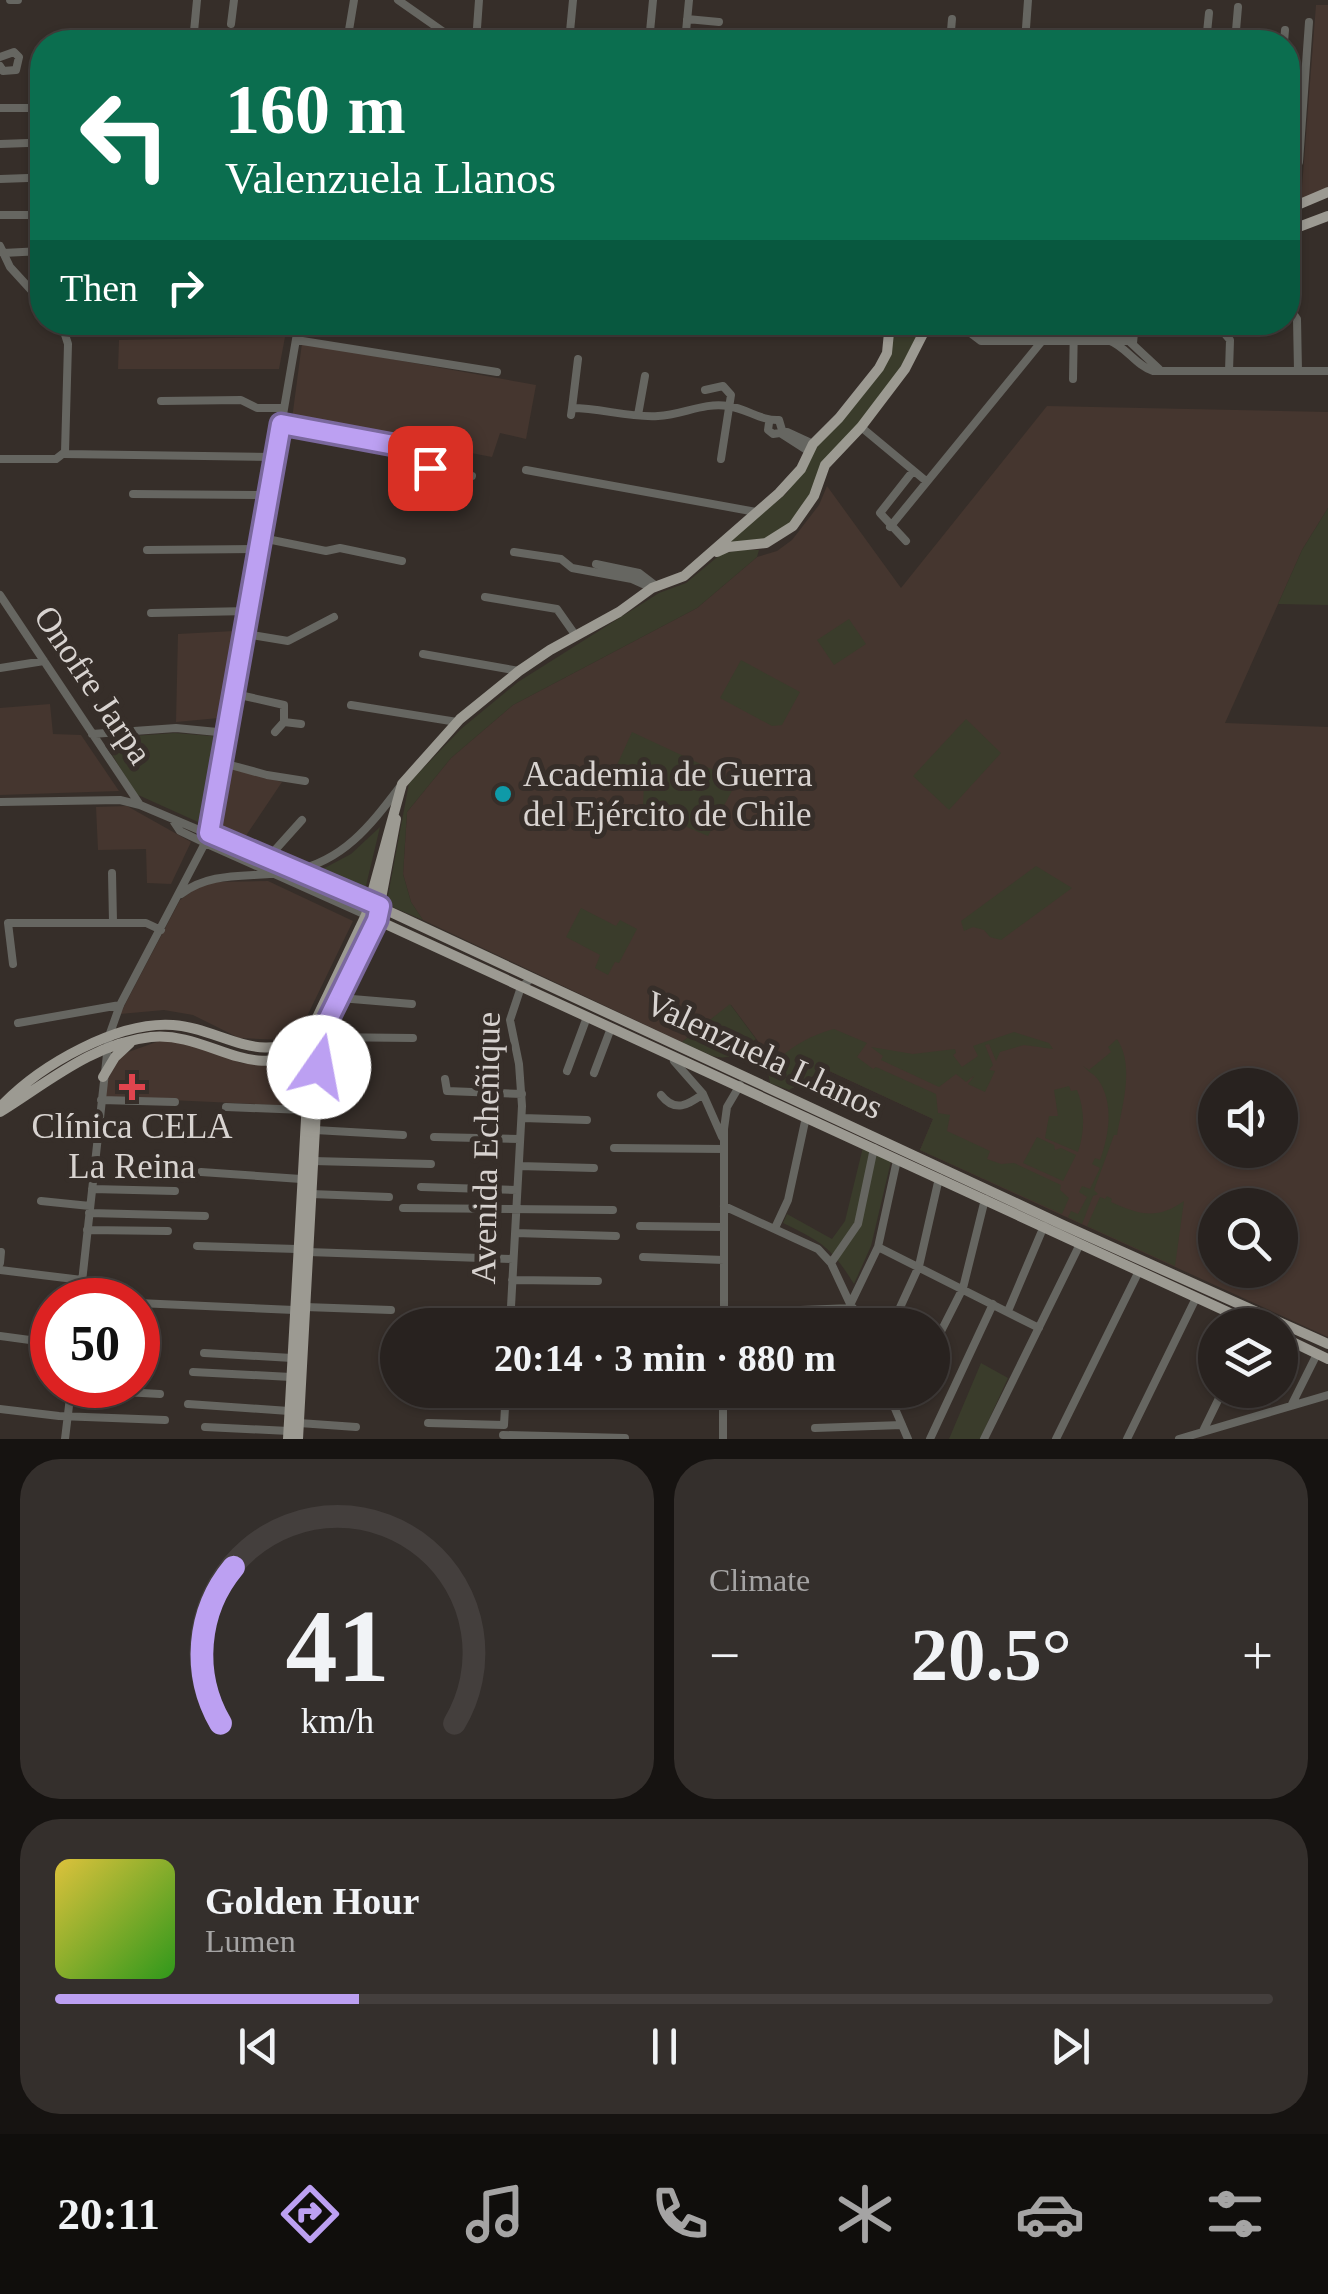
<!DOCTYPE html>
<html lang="en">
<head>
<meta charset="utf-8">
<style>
  body { margin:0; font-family:"Times New Roman",serif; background:#342f2c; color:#f1f3f6; height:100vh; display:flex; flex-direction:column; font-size:38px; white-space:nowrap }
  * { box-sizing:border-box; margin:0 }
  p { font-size:32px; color:#a5a4a4 }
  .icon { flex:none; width:55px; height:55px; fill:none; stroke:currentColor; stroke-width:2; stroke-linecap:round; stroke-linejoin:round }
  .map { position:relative; height:1439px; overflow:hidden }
  .details { display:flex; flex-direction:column; gap:20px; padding:20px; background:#161311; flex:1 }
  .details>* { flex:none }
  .banner { position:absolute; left:30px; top:30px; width:1270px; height:305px; border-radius:40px; box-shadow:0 2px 8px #0004,0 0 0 2px #443f3d; background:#0b6e4f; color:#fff; overflow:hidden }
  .buttons { position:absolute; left:1198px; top:1068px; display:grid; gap:20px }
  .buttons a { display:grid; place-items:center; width:100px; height:100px; border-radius:50%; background:#28221f; box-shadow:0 2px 8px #0004,0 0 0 2px #443f3d; font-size:50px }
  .speed { position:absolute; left:30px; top:1278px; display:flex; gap:20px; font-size:50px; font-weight:700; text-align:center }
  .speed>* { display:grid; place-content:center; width:130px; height:130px; border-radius:50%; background:#28221f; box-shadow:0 2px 8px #0004,0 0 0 2px #443f3d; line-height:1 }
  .speed .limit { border:15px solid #d22; background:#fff; color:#111 }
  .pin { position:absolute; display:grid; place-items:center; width:85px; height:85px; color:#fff; margin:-42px; border-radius:20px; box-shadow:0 5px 15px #0006 }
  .me { position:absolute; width:110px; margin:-55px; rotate:12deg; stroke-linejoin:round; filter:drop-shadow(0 0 8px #0008) }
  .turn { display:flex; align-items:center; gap:35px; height:210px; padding:0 30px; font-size:45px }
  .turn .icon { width:130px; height:130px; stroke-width:2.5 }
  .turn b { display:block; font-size:70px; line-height:85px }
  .then { display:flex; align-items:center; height:95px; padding:0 30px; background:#0003; gap:20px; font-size:38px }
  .big { font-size:75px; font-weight:600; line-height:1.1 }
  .details .widget { flex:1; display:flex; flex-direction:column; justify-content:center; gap:15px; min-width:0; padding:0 35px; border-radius:40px; background:#342f2c }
  .details .dial { align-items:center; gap:0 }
  .dial svg { height:260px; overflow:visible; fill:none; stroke:#443f3d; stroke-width:7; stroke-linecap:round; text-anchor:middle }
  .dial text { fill:#f1f3f6; stroke:none }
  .song { display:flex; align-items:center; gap:30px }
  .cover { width:120px; height:120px; border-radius:15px; background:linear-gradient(135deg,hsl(50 70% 55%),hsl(110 70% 35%)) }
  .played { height:10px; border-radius:5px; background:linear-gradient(90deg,#bca0f2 25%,#443f3d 25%) }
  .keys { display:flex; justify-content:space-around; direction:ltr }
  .heat { display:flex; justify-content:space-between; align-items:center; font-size:55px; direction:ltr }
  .details .tiles { flex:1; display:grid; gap:20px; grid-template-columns:1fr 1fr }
  .widget:last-child { grid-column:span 2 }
  .trip { position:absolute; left:380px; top:1308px; width:570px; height:100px; border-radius:50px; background:#28221f; box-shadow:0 2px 8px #0004,0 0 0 2px #443f3d; font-weight:600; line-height:100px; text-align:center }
  .tabs { display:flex; height:160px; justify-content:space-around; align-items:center; background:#100e0c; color:#a5a4a4 }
  .tabs .icon { width:70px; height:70px }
  .tabs .active { color:#bca0f2 }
  .tabs b { font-size:45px; color:#f1f3f6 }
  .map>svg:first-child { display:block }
  .built { fill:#45362f; fill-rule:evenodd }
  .green { fill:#3a3c2b }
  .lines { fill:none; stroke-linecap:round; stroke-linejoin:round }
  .minor { stroke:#666661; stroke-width:8 }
  .major { stroke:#9c9a92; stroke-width:10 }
  .route-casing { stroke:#7a689d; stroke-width:25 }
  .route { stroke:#bca0f2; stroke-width:18 }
  .culture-dot { fill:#0f9aa8; stroke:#362e29; stroke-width:4 }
  .health-dot { fill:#e0444e; stroke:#362e29; stroke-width:4 }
  .labels { text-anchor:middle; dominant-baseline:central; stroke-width:10; stroke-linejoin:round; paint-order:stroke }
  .street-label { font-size:35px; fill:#d8d3d0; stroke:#362e29 }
  .poi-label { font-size:35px; fill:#d8d3d0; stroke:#362e29; text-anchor:start }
</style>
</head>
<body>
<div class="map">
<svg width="1328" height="1439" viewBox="0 0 1328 1439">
  <rect width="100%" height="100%" fill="#362e29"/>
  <path class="built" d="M1316 5H1328V189L1301 200Z
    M285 337 279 369H118L119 340Z
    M302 343 536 385 526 439 500 433 492 457 292 419Z
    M1047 406 1328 412V508L1302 550 1225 723 1328 727V1337L920 1150 933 1119 825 1069 793 1088 731 1005 682 1042 423 920 411 902 403 874 407 812 451 758 513 705 697 608 757 557 777 551 792 540 819 505 827 486 901 588ZM1215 1085H1280V1150H1215ZM1215 1205H1280V1270H1215Z
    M234 631 219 718 176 722 178 634Z
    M50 704 53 734 81 735 119 791 0 795V708Z
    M225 767 282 782 241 843 213 831Z
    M127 806 191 842 171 884 147 883 146 849 98 850 96 807Z
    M268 881 353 921 299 1033 282 1040 239 1038 193 1015 164 1010 120 1014 180 900 195 889 215 882Z
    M162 1040 196 1045 241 1063 298 1069V1106L105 1097 108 1079 120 1055Z"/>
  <path class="green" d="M892 323H928L903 371 856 432 831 456 805 511 776 537 719 550 787 493 810 453 883 368Z
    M1328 508V605L1278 604 1302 550Z
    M740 550H759L757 557 697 608 513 705 451 758 407 812 403 874 411 902 423 920 388 905 387 901 409 783 461 729 518 682 659 593 686 583 721 554Z
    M849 619 866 644 834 665 817 640Z
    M741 660 800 692 782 725 772 726 720 698Z
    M966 719 1001 753 949 810 913 776Z
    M632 732 737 781 708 836 643 808 644 779 617 765Z
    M175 733 223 737 198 822 136 794 107 746 119 737Z
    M380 827 364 894 317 872 351 854Z
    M1036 866 1072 888 1001 940 990 937 984 930 973 927 964 931 961 921Z
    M581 908 616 926 620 920 637 929 619 963 615 962 608 975 595 968 600 955 566 937Z
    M730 1004 756 1039C721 1067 721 1059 682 1042Z
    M834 1029 867 1043 857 1057 873 1069 876 1067 936 1094 938 1113 950 1115 947 1131 990 1151 987 1159 1001 1164 1014 1163 1061 1185 1060 1190 1069 1198 1062 1214 920 1150 933 1119 825 1069 789 1090 770 1083 768 1072C780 1052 810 1035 834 1029Z
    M1014 1032 1049 1043 1053 1049 1024 1045 1000 1052 996 1061 989 1044 985 1045 993 1065 989 1070 995 1071 985 1092 968 1084 975 1075 966 1082 956 1074 939 1087 881 1060 883 1056 871 1047 913 1054 955 1049 956 1053 953 1055 962 1067 978 1056 973 1046Z
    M1117 1039C1135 1066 1122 1106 1117 1135H1114L1094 1190 1098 1194 1093 1196 1082 1224 1068 1217 1071 1211 1078 1214 1087 1197 1079 1192 1082 1186 1090 1189 1100 1168 1092 1164 1095 1158 1100 1160C1109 1135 1114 1104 1099 1081 1094 1073 1090 1074 1083 1066L1089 1070 1111 1052 1108 1047Z
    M1069 1086 1071 1091 1077 1090C1085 1110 1085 1131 1078 1152L1045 1138 1049 1116H1058L1054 1090Z
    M1037 1137 1054 1145 1055 1150 1061 1148 1076 1155 1063 1181 1023 1163Z
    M864 1143 892 1157 871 1246 854 1284C831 1247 822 1242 783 1223L787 1214 832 1239 845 1221Z
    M1107 1196 1112 1199 1111 1202C1140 1215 1157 1220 1184 1201L1175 1266 1087 1226 1100 1197 1105 1199Z
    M981 1363 1008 1378 980 1439H949Z"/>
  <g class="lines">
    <path class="minor" d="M10 0H18
      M398 0 458 42
      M687 19 719 22
      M231 24 234 0
      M193 42 197 0
      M347 42 354 0
      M476 42 479 0
      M569 42 573 0
      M649 42 653 0
      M685 42 689 0
      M780 42V41
      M950 42 952 19
      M1025 42 1028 0
      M1206 42 1209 13
      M1235 42 1238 7
      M1284 42 1285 30
      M0 57 14 52 19 57 16 70 3 71 0 66
      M0 108H31
      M0 144 28 143
      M0 179 28 178
      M1299 204 1293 175 1299 162 1309 22
      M0 215H42
      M0 246 10 267 42 302
      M3 253 42 251
      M1288 306 1297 319 1298 371
      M472 322 505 328
      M956 322 981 341H1129L1159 369
      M969 322 994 338
      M1215 322 1230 340 1229 371
      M296 340 497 372
      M1108 340C1127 347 1135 365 1153 371H1328
      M1133 343 1135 322
      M1073 379 1074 322
      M705 390 723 386 731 395 721 459
      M161 401 241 400 257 408H284
      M572 408 578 359
      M571 415 572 408C601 408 629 418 658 416 682 415 704 402 728 406 748 409 761 421 779 420L782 430
      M638 415 645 376
      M769 423 768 430 773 434 787 432 813 444
      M281 424 394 445 421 465 472 476
      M861 427 926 481
      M780 433 808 451
      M64 454 276 457
      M0 459H56L65 452 68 344 61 322
      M526 470 756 512
      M133 494 269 495
      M890 527 1042 341
      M262 538 326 551 340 548 402 561
      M906 541 880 513 913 471
      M147 550 260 549
      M514 552 561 559 572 568 632 579 652 588
      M596 564 639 573 656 586
      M0 595 140 805
      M485 597 557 609 576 636
      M151 613 249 611
      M246 634 288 641 334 617
      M423 654 519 671
      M0 668 44 661
      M235 694 284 705V722L275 732
      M351 705 457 722
      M284 722 301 724
      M92 734 176 728 228 733
      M223 763 267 775 305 781
      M0 802 120 800 140 805 369 902
      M174 822 180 831 205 843 366 915
      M267 859 302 820
      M112 873 113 922
      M181 894C213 869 255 879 293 871 343 861 370 826 399 788
      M13 964 8 923H146L161 930
      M340 998 412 1004
      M18 1023 120 1005
      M320 1037 413 1038
      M674 1061 703 1094 722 1137
      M567 1071 587 1017
      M594 1073 611 1028
      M445 1079 447 1091 522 1094
      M661 1095C675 1113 688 1105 703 1094
      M101 1100 175 1102
      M226 1107 305 1110
      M522 1118 587 1120
      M315 1130 403 1135
      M434 1137 520 1139
      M614 1148 724 1149
      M313 1161 431 1164
      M519 1166 594 1168
      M201 1172 301 1179
      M421 1187 517 1190
      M92 1189 175 1191
      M311 1194 389 1197
      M41 1201 90 1206
      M724 1206 818 1249 831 1263 860 1325
      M403 1208 613 1210
      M89 1213 205 1216
      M640 1226 724 1227
      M775 1228 788 1200 806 1117
      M87 1230 168 1231
      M515 1233 616 1236
      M197 1246 297 1249
      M878 1247 1039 1328
      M308 1252 513 1259
      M643 1257 724 1260
      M0 1263 1 1252
      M831 1263 858 1224 874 1148
      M0 1270 82 1280
      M512 1280 598 1281
      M80 1297 123 1300
      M80 1300 109 1036 120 1005 205 843 213 820 299 322
      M138 1303 294 1310
      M851 1303 878 1247 897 1160
      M305 1307 391 1310
      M432 1311 510 1314
      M774 1311 853 1308
      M1008 1311 1044 1226
      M621 1315 724 1314
      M510 1325 522 1106 519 1064 510 1020 521 987 532 978
      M724 1325V1129L727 1107 740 1085
      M892 1325 919 1266 939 1178
      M0 1336 52 1343
      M932 1349 963 1288 985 1199
      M204 1353 292 1358
      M193 1372 291 1377
      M70 1389 160 1394
      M887 1390 908 1439
      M817 1401 890 1396 907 1390
      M188 1404 289 1411
      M1292 1404 1317 1354
      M0 1409 59 1416 165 1420
      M299 1423 356 1427
      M428 1423 504 1425
      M504 1425 506 1390
      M205 1427 289 1431
      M815 1428 902 1425
      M1203 1431 1223 1390
      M503 1435 625 1438
      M65 1439 71 1389
      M723 1439V1390
      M930 1439 993 1304
      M984 1439 1080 1244
      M1056 1439 1139 1271
      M1127 1439 1196 1298
      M1179 1439 1328 1395"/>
    <path class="major" d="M1288 209 1328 192
      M1288 231 1328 216
      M717 552 728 547 766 543 793 526 814 496 825 465 861 427 905 369 929 322
      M369 902 1063 1225 1328 1344
      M366 915 1256 1325
      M103 1077 115 1057 130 1043
      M3 1104C41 1065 117 1021 173 1025 221 1028 265 1071 310 1030
      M0 1112C47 1083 93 1043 151 1037 211 1031 253 1088 312 1044
      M1280 1336 1328 1359
      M288 1439 311 1030 366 915 402 784 460 719 519 671 550 650 619 612 652 588 684 576 779 493 801 469 813 444 839 418 879 368 887 353 890 322
      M298 1439 320 1037 377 920 396 819"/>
  </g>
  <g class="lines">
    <g class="route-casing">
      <path id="route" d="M319 1067 320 1036 377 920 380 906 209 833 281 424 394 445 430 468"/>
    </g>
    <use href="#route" class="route"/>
  </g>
  <circle class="culture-dot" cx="503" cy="794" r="10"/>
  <path class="health-dot" d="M127 1072h10v10h10v10h-10v10h-10v-10h-10v-10h10z"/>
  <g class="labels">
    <g class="street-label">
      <text transform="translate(93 685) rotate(56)">Onofre Jarpa</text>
      <text transform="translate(764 1055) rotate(25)">Valenzuela Llanos</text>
      <text transform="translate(486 1148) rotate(-89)">Avenida Echeñique</text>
    </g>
    <g class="poi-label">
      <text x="523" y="774">Academia de Guerra<tspan x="523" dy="40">del Ejército de Chile</tspan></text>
      <text x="132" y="1126" text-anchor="middle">Clínica CELA<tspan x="132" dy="40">La Reina</tspan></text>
    </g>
  </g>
</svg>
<div class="buttons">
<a><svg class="icon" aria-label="sound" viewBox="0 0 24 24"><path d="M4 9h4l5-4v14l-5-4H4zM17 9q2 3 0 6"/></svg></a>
<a><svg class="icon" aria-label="search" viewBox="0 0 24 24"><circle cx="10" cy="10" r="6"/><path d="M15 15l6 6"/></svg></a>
<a><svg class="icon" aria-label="layers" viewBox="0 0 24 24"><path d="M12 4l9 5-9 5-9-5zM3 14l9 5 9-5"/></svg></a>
</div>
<div class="speed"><div class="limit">50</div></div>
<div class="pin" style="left:430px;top:468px;background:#d93025"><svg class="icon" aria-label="arrive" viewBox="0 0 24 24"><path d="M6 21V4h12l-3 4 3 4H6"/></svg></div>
<svg class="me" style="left:319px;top:1067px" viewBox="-20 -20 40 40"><circle r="19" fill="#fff"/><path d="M0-13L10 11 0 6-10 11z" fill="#bca0f2"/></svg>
<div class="trip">20:14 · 3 min · 880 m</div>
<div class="banner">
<div class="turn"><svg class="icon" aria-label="left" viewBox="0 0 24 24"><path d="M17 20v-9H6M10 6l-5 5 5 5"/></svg><div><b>160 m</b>Valenzuela Llanos</div></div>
<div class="then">Then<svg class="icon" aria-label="right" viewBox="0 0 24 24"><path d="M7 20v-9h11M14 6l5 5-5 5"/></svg></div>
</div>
</div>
<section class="details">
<div class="tiles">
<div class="widget dial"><svg viewBox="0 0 100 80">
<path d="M14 69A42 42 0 1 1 86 69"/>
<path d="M14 69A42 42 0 0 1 18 21" stroke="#bca0f2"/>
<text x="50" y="56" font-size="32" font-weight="700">41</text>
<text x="50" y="72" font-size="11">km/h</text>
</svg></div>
<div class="widget"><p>Climate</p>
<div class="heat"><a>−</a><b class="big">20.5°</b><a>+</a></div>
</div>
<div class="widget">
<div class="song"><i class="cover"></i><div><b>Golden Hour</b><p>Lumen</p></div></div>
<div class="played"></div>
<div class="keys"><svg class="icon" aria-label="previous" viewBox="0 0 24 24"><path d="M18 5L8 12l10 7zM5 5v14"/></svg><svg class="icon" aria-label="pause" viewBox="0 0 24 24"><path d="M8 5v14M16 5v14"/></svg><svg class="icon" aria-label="next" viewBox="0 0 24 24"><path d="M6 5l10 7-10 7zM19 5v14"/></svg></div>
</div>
</div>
</section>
<nav class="tabs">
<b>20:11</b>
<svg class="icon active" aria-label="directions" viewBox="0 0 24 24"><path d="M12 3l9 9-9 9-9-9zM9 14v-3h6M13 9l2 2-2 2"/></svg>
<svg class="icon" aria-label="music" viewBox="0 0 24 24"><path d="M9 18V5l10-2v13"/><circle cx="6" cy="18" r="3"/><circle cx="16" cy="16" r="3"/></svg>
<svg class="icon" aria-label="phone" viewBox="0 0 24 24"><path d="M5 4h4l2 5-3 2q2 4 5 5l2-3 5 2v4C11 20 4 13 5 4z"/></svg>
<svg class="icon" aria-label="climate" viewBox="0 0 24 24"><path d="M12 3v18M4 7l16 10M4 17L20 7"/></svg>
<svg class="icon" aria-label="car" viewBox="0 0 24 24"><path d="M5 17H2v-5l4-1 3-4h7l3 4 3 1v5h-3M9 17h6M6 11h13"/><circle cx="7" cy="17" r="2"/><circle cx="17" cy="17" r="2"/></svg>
<svg class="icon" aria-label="filters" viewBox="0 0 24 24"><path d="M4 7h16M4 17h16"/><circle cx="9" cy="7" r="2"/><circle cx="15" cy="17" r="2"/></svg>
</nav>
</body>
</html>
